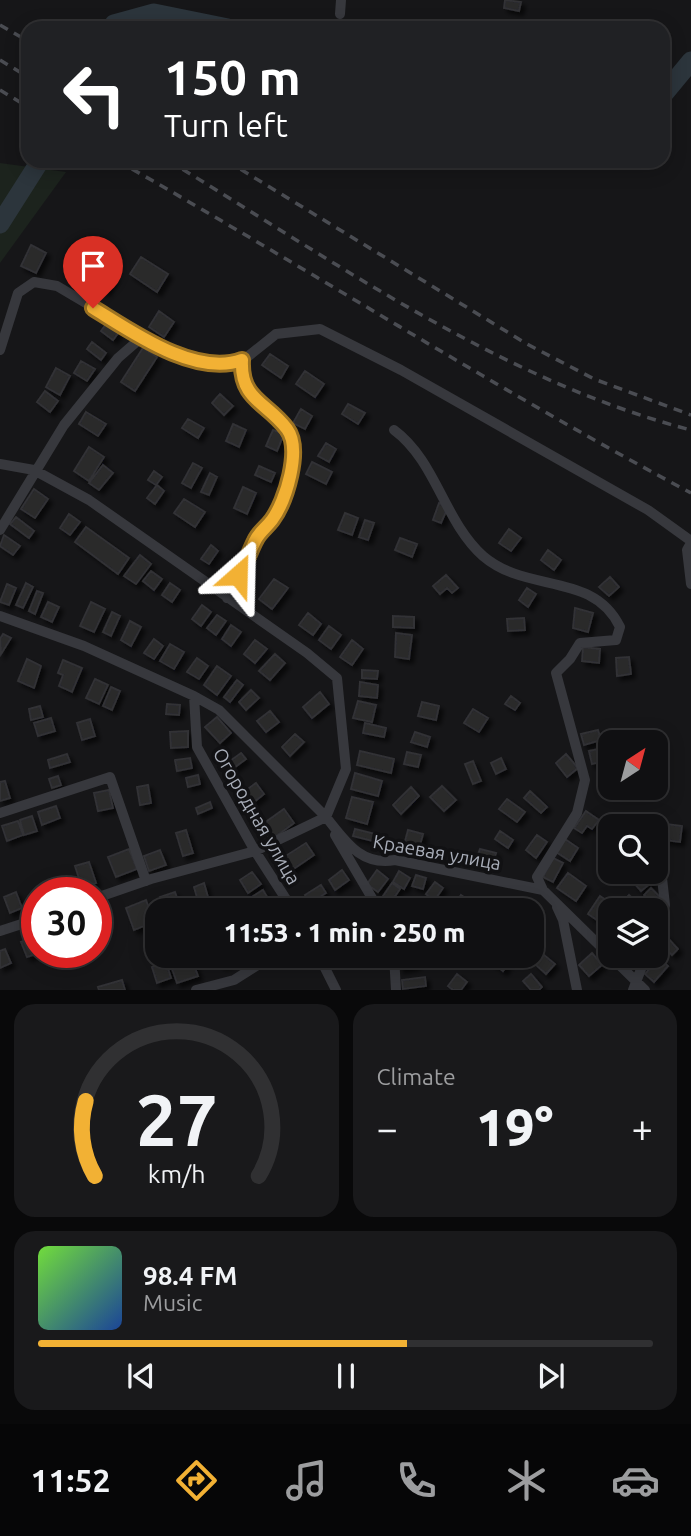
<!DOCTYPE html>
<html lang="en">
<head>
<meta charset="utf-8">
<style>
  body { margin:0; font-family:Ubuntu,sans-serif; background:#19191b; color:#f1f3f6; height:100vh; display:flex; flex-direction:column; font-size:26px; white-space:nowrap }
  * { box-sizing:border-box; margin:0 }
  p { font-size:23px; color:#9c9d9f }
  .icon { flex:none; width:38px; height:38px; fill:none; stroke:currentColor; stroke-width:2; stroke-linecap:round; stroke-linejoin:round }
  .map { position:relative; height:990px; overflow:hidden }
  .side { display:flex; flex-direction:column; gap:14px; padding:14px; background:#09090a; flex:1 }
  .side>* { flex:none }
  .guide { position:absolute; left:21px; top:21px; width:649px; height:147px; border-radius:21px; box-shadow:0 4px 18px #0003,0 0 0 2px #303032; background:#202124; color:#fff; overflow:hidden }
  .needle { width:46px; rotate:36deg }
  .controls { position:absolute; left:598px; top:730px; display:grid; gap:14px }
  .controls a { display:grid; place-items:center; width:70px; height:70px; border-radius:14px; background:#101012; box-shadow:0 4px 18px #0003,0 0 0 2px #303032; font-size:35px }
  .speed { position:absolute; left:21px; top:877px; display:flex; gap:14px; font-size:35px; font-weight:700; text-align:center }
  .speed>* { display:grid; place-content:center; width:91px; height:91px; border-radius:50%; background:#101012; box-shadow:0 4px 18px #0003,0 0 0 2px #303032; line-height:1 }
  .speed .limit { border:10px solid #d22; background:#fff; color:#111 }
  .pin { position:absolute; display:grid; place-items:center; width:60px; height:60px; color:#fff; margin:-72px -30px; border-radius:50% 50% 50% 0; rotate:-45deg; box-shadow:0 0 7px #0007 }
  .pin .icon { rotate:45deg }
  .me { position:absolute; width:77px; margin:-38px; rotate:25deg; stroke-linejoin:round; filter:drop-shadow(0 0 5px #0008) }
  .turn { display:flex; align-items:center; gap:24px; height:147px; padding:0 28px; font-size:32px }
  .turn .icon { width:91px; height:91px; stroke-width:2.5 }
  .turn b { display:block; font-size:49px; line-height:60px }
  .big { font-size:52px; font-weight:800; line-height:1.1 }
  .side .widget { flex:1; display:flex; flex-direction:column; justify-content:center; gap:10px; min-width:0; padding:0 24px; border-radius:21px; background:#19191b }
  .side .dial { align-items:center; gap:0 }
  .dial svg { height:182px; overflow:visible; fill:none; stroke:#303032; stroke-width:7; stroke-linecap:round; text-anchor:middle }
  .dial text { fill:#f1f3f6; stroke:none }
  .song { display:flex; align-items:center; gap:21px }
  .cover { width:84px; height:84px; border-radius:10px; background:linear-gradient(135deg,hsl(100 70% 55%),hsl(220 70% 35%)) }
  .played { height:7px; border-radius:4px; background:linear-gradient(90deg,#f2b134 60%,#303032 60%) }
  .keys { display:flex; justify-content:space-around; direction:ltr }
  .heat { display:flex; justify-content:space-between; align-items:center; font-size:38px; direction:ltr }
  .side .tiles { flex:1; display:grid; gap:14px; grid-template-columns:1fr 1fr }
  .widget:last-child { grid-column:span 2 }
  .trip { position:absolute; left:145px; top:898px; width:399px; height:70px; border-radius:21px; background:#101012; box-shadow:0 4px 18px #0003,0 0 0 2px #303032; font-weight:800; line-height:70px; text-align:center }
  .tabs { display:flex; height:112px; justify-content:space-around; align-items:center; background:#060607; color:#9c9d9f }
  .tabs .icon { width:49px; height:49px }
  .tabs .on { color:#f2b134 }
  .tabs b { font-size:32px; color:#f1f3f6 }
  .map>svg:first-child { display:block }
  .green { fill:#1c231d }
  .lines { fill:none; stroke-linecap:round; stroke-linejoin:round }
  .river { stroke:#2c353c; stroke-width:19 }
  .building { fill:#29292c; stroke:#303034; stroke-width:2; filter:url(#shadow) }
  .street { stroke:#37383d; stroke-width:10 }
  .rail { stroke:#4a4c52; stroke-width:3.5; stroke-dasharray:9 7; stroke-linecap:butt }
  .route-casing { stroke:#9d7322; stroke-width:18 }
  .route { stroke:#f2b134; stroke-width:12 }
  .labels { text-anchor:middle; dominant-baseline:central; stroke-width:7; stroke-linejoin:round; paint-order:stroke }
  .street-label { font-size:19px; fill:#a8adb8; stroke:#111113 }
</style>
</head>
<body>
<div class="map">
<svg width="691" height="990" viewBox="0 0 691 990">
  <defs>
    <filter id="shadow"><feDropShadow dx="4" dy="4" stdDeviation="2" flood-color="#0009"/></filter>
  </defs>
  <rect width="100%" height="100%" fill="#161618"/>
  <path class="green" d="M0 163 66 172 0 263Z"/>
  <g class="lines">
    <path class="river" d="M112 28 114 24 154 13 228 28
      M663 95 691 61
      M0 224 40 161"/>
  </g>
  <path class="building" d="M505 0 521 2 519 11 504 8Z
    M31 245 46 253 36 273 21 266Z
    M141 257 168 274 157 292 130 274Z
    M98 270 114 278 106 292 91 284Z
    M159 311 174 322 164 337 149 327Z
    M106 324 119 332 113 340 101 331Z
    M92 342 106 353 101 360 87 349Z
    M143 348 157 357 135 391 121 382Z
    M270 354 288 366 281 378 262 365Z
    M81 361 95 369 87 381 74 373Z
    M56 368 70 376 60 395 46 387Z
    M305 371 324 384 315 397 296 384Z
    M45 391 58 401 50 412 37 402Z
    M220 394 233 406 224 415 212 403Z
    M348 404 365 413 358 424 342 414Z
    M301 409 312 416 305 429 293 423Z
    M86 412 106 424 98 436 79 424Z
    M188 419 204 428 198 438 182 428Z
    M233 424 246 430 239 447 226 441Z
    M273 430 284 434 277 451 266 446Z
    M326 443 336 449 329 462 318 456Z
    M89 447 104 457 89 481 74 471Z
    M312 462 332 472 326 484 306 474Z
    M193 463 202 468 191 488 182 483Z
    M103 465 113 473 99 490 89 483Z
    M259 466 275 473 271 482 255 475Z
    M154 471 162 477 156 485 148 480Z
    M210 473 217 477 209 495 201 492Z
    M157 485 164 491 155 504 147 498Z
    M243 487 256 493 247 514 234 508Z
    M34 489 48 499 35 518 21 509Z
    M184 499 205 512 195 527 174 513Z
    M439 503 448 507 441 523 433 520Z
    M345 513 358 518 352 535 338 530Z
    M69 514 80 522 70 535 60 528Z
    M16 517 34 531 29 538 10 524Z
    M365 520 374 523 368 540 359 537Z
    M86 527 129 558 118 574 75 542Z
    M509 529 521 538 511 551 499 543Z
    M4 535 20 546 13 555 0 546Z
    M400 538 417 544 412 557 395 550Z
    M211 545 218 551 209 564 201 559Z
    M548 550 561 560 554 570 541 560Z
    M140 555 151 564 136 584 124 576Z
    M151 571 162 579 154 590 143 581Z
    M446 575 458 588 452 593 447 588 440 594 433 586Z
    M610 577 619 587 609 596 599 587Z
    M274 579 288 588 272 609 259 599Z
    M26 583 33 587 23 608 16 605Z
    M170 583 180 590 172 602 162 595Z
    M7 584 16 588 9 605 0 602Z
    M527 588 536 594 528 607 519 600Z
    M37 591 43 593 35 614 29 611Z
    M48 602 59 607 52 622 41 617Z
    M91 602 105 609 94 632 80 626Z
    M202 605 211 612 201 626 192 619Z
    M575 608 593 613 588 632 573 628Z
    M112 612 120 616 111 636 103 632Z
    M308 613 321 624 313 635 299 625Z
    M217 615 226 621 216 635 207 628Z
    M393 616 414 617V628L393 627Z
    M524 618 525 630 508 631 507 619Z
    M130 621 141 627 131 646 121 640Z
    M231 625 241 632 231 646 222 639Z
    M329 626 341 635 331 649 319 640Z
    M396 633 412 635 409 659 395 657Z
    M3 634 11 638 1 654 0 639Z
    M154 639 163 646 154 659 144 653Z
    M255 640 267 649 255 663 244 654Z
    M352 640 363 649 352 665 340 657Z
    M170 644 184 652 174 669 160 661Z
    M583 647 600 649 599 663 582 661Z
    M275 654 285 663 270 680 259 671Z
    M629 657 631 674 617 676 616 658Z
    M197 658 208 666 199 679 187 672Z
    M27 659 41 666 34 688 18 681Z
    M63 660 82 668 72 692 59 686 63 675 58 673Z
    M217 666 231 676 217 695 204 685Z
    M362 670 378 671 377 679 362 678Z
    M95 679 108 685 99 704 86 698Z
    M237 680 243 685 230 702 224 697Z
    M360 682 378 685 377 698 359 696Z
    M111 687 120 691 112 710 103 706Z
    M251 690 259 698 246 710 239 702Z
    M320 692 329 704 312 718 303 707Z
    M511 696 520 703 515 710 505 704Z
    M358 701 376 705 372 722 353 718Z
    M422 702 439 706 436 720 418 716Z
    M167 704 180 705 179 715 166 714Z
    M40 706 43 717 31 720 29 709Z
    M473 709 488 718 479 732 464 723Z
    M270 711 279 722 266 732 257 721Z
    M217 717 231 733 220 743 205 727Z
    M51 718 55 731 38 736 34 723Z
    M90 719 95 736 82 740 77 723Z
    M365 723 386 728 384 737 363 733Z
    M598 730 601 740 584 745 581 734Z
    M188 731V747L171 748 170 732Z
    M415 732 430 737 427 747 411 742Z
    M295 734 304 742 290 756 282 747Z
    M608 747 611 759 592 764 589 751Z
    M360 751 394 759 391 773 357 765Z
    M407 752 421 755 418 767 404 764Z
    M241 753 246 759 227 773 223 766Z
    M67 754 70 762 50 768 48 760Z
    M566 754 578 768 567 777 556 763Z
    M190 758 192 768 177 771 175 760Z
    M501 758 506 769 496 774 491 763Z
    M473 761 481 781 473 784 465 764Z
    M355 773 382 781 378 796 351 789Z
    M198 775 200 784 188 787 186 778Z
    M58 776 61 785 52 788 49 779Z
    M5 781 10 798 0 801V782Z
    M256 783 264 794 249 806 240 795Z
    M148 785 151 803 140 805 137 787Z
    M442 786 456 800 444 811 430 797Z
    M411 787 419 796 401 814 393 805Z
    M109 790 113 808 98 811 94 793Z
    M530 791 547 807 541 813 524 798Z
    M352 797 373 802 367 824 346 818Z
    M507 799 525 812 517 822 499 809Z
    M210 802 212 808 198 814 196 808Z
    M56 806 60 818 42 825 38 812Z
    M284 809 294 823 271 840 260 826Z
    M586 811 599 820 592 829 587 826 582 833 574 828Z
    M32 816 37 831 24 835 20 820Z
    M18 821 23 835 7 841 2 826Z
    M666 824 682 826 680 842 664 840Z
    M355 829 375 834 373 841 353 836Z
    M186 830 193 853 183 856 176 833Z
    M408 830 423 834 419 849 404 845Z
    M500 831 513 840 508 848 495 839Z
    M537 835 547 842 536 858 526 850Z
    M565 839 578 848 570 861 556 852Z
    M306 843 314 855 289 872 281 859Z
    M129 849 137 869 116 877 108 857Z
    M480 849 496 853 493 863 477 858Z
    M160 850 166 865 149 871 144 856Z
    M553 858 563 863 553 882 543 877Z
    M89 862 96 883 82 888 75 866Z
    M342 870 349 880 335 890 329 880Z
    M377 870 388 879 378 892 367 884Z
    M399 871 410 878 404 889 393 882Z
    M252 872 261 884 248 893 240 880Z
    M568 873 586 886 576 901 557 888Z
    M645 873 652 882 641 891 634 883Z
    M416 875 426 878 423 889 412 886Z
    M435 882 443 888 434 901 426 894Z
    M50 883 53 892H40L38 888Z
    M204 883 208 897 198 901 194 887Z
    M392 883 400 889 389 905 381 899Z
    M321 885 326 893 310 903 305 895Z
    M651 888 660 897 652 904 644 895Z
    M263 890 270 902 254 910 247 900Z
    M16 892 22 908 10 913 4 897Z
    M175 892 181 910H165L160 897Z
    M461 895 483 910H451Z
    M629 895 636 902 625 910 620 905Z
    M600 896 615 906 603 924 588 914Z
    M146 900 154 922 134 930 126 908Z
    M330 901 334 910H317Z
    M102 916 106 930 96 933V918Z
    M611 931V949L602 940Z
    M666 936 678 949 672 955 659 942Z
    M37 937V952H42L27 957 21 942Z
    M5 949 11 963 0 968V951Z
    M592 953 602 965 589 976 579 965Z
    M544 955 555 964 546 974 536 965Z
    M218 956H234L236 960 222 966Z
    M495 956 507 966 503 971 489 960Z
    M415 957 416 966 400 969 399 959Z
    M659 958 668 966 654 982 645 974Z
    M192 959 198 976 177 983 171 966Z
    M166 962 171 978 157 983 152 967Z
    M457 974 467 982 461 990H453L448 986Z
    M531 974 542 987 539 990H531L523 981Z
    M425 977 426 986 403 989 402 980Z
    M122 980 125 990H99L98 987Z"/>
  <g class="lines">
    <path class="street" d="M340 14 341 0
      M0 350 18 293 34 282 57 286 128 328 141 338 208 365H226L246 358 276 334 320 329 401 370 648 510 691 541
      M394 430C436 461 444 521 483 556 527 594 593 571 620 627L616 640 580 643 570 659 556 673 585 780 577 813 537 877 543 890
      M0 464 34 470 89 500 307 653 337 678 346 769 326 817C346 842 361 866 395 860L543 890 645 990
      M0 530 64 425 118 358 141 338
      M691 543 687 550 691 584
      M227 598 248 560 253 543 277 510 294 458 295 444 288 430 245 386 242 360
      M0 616 84 646 194 696 197 747 255 851 293 910
      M0 813 110 777 146 881
      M335 835 379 910
      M96 898 151 879 255 851 326 817 219 710 194 696
      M557 907 563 920 577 990
      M656 930 665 905 659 851
      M0 931 37 919
      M319 956 336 990
      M394 956 396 990
      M196 990 234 980 272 956
      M633 990 646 956"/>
    <path class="rail" d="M0 25 28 41
      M0 60 28 77
      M0 90 28 107
      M118 161C310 270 496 389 691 493
      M169 161C334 261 502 381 691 430
      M227 161 527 344 594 379 691 415"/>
  </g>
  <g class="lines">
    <g class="route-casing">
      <path id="route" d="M93 308C132 332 195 377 242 360 240 400 267 402 287 429 302 449 286 501 272 520 266 528 259 532 255 541 249 553 246 564 238 575"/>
    </g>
    <use href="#route" class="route"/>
  </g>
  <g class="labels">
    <g class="street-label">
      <text transform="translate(257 816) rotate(60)">Огородная улица</text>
      <text transform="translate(437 852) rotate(10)">Краевая улица</text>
    </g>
  </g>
</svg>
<div class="controls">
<a><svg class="needle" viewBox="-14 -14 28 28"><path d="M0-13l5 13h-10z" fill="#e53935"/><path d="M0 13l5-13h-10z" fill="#9c9d9f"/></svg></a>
<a><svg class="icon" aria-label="search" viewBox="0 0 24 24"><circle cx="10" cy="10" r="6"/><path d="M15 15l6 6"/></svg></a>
<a><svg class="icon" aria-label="layers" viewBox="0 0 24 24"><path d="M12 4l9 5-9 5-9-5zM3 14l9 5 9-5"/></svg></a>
</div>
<div class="speed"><div class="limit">30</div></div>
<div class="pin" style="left:93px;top:308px;background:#d93025"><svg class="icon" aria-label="arrive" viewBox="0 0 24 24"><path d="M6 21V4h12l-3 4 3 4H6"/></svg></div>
<svg class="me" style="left:238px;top:575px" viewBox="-20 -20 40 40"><path d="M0-17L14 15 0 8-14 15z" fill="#f2b134" stroke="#fff" stroke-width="4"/></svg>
<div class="trip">11:53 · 1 min · 250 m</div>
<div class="guide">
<div class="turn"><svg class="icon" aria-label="left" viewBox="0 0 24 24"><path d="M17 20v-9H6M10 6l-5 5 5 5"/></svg><div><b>150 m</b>Turn left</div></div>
</div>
</div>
<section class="side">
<div class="tiles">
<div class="widget dial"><svg viewBox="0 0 100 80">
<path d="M14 69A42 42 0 1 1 86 69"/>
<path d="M14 69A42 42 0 0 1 10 36" stroke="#f2b134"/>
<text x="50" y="56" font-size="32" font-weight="700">27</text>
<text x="50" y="72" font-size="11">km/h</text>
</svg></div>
<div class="widget"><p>Climate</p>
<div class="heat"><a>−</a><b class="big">19°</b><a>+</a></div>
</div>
<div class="widget">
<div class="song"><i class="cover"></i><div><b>98.4 FM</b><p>Music</p></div></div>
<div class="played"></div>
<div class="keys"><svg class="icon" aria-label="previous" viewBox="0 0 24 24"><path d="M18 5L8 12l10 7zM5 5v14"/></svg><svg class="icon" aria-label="pause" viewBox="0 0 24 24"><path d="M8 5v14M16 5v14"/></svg><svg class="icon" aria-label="next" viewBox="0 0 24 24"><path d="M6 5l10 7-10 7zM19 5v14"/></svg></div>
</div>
</div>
</section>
<nav class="tabs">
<b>11:52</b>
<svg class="icon on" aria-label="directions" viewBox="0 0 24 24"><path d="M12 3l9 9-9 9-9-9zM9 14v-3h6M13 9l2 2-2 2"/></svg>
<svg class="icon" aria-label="music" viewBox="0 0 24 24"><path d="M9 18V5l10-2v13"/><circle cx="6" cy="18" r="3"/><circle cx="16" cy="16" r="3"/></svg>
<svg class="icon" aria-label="phone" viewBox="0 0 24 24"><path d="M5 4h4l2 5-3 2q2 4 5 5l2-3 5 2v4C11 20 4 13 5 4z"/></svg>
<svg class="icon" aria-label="climate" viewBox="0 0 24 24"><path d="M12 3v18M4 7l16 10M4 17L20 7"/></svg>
<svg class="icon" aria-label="car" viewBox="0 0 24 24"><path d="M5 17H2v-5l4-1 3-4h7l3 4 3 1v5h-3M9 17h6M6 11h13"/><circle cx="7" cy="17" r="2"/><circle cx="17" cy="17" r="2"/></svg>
</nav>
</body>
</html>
